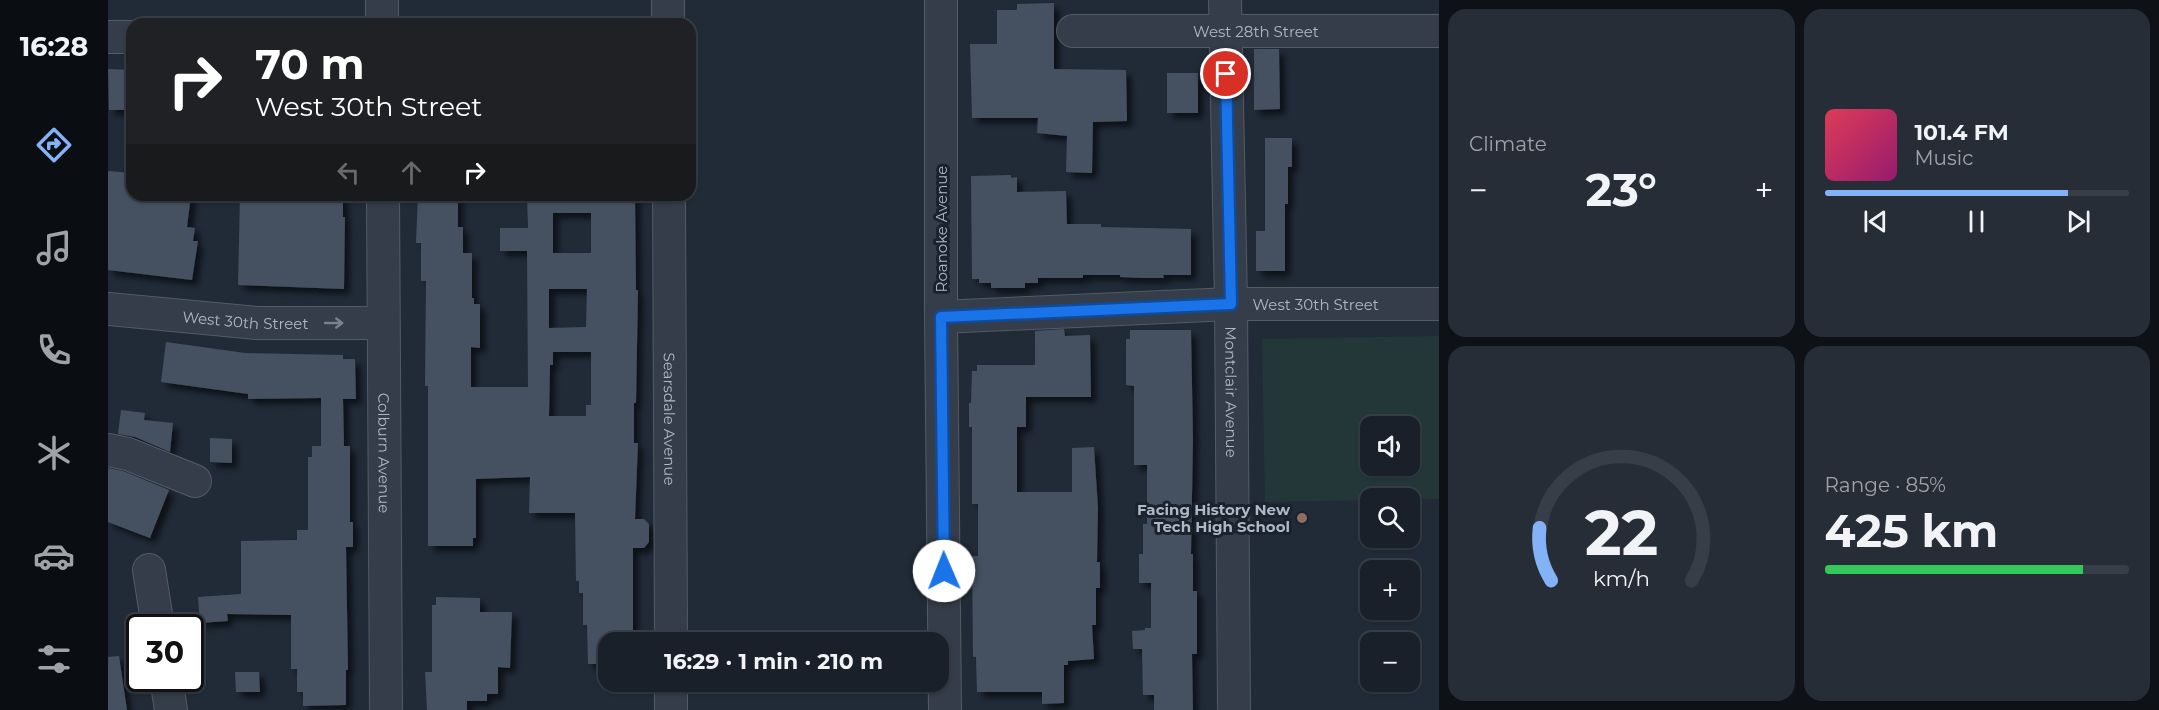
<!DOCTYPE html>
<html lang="en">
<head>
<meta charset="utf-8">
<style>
  body { margin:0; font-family:Montserrat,sans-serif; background:#262d36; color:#f1f3f6; height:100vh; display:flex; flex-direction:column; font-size:22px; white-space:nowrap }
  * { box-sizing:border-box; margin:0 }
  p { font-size:20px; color:#9fa3a8 }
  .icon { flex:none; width:33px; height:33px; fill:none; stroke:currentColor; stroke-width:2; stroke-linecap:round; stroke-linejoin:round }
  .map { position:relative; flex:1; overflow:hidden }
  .sheet { display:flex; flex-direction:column; gap:9px; padding:9px; background:#0e1217; width:720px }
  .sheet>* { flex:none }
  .guide { position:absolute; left:18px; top:18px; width:570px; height:183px; border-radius:18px; box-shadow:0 2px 4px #0004,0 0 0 2px #373e47; background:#202124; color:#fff; overflow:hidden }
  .buttons { position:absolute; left:1252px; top:416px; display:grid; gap:12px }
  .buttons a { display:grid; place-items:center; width:60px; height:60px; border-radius:12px; background:#19202a; box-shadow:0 2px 4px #0004,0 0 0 2px #373e47; font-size:30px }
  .speed { position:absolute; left:18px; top:614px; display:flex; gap:12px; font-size:30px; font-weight:700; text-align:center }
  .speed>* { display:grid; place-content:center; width:78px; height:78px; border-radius:50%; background:#19202a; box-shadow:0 2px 4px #0004,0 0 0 2px #373e47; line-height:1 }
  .speed .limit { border:3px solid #111; border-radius:9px; background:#fff; color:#111 }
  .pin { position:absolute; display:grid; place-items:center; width:51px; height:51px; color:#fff; margin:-26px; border:3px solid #fff; border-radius:50%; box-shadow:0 2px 6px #0007 }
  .me { position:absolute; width:66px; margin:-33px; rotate:359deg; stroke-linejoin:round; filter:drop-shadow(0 0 4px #0008) }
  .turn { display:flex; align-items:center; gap:21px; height:126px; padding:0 30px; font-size:27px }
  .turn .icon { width:78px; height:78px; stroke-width:2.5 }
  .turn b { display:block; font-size:42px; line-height:51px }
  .lanes { display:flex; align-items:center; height:57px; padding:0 30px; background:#0003; justify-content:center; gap:30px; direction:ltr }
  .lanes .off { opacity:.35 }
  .big { font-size:45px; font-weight:700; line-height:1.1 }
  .sheet .tile { flex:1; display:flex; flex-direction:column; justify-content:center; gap:9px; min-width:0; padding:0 21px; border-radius:18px; background:#262d36 }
  .sheet .dial { align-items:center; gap:0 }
  .dial svg { height:156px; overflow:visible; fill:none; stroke:#373e47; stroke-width:7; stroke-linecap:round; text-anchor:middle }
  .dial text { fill:#f1f3f6; stroke:none }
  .song { display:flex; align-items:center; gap:18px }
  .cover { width:72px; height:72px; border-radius:9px; background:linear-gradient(135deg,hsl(350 70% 55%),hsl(320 70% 35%)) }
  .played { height:6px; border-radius:3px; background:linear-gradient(90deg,#83b2f6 80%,#373e47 80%) }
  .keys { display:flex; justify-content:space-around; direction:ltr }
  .heat { display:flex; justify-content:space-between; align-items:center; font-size:33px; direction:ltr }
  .charge { height:9px; border-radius:4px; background:linear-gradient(90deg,#34c759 85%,#373e47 0) }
  .sheet .tiles { flex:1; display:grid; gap:9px; grid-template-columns:repeat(2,1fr) }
  .trip { position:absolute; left:490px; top:632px; width:351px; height:60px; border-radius:18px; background:#19202a; box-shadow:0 2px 4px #0004,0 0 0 2px #373e47; font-weight:700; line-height:60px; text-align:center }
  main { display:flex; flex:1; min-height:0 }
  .tab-bar { display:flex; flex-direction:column; width:108px; justify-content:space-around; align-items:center; background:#0a0d11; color:#9fa3a8 }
  .tab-bar .icon { width:42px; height:42px }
  .tab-bar .selected { color:#83b2f6 }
  .tab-bar b { font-size:27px; color:#f1f3f6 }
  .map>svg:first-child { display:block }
  .green { fill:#233739; fill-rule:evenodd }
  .building { fill:#445160; fill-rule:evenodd; filter:url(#shadow) }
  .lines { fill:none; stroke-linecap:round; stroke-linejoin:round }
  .minor-casing { stroke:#525b66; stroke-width:34 }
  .minor { stroke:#343d49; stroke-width:32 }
  .oneway { stroke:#78818d }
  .route-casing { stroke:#114b97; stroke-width:15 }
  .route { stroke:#1a73e8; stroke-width:10 }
  .education-dot { fill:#8d6e63; stroke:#1a222d; stroke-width:2 }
  .labels { text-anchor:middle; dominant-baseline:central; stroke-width:6; stroke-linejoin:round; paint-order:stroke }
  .street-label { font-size:15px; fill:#afb8c5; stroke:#1a222d }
  .poi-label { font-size:15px; font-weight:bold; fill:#afb8c5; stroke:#1a222d; text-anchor:end }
</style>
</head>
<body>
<main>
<nav class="tab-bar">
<b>16:28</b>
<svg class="icon selected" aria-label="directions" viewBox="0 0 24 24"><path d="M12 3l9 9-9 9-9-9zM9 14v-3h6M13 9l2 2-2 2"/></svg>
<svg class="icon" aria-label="music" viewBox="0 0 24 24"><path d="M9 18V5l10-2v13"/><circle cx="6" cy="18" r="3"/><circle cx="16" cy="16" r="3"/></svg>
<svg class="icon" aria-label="phone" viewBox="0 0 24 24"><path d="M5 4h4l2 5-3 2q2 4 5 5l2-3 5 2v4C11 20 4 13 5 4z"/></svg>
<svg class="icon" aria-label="climate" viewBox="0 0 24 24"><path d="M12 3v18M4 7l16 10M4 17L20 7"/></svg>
<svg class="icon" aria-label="car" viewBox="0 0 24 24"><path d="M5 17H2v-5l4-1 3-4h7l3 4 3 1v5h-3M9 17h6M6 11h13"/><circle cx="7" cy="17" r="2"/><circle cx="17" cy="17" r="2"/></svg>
<svg class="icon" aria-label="filters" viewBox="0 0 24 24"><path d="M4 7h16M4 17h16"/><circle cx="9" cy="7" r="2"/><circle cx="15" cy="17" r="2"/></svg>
</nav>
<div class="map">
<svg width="1331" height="710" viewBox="0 0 1331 710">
  <defs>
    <filter id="shadow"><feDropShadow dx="5.5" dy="5.5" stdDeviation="3" flood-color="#0009"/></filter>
  </defs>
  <rect width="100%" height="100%" fill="#212b38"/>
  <path class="green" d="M1331 336V499L1263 498V500L1157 502 1154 339ZM1263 426H1302V465H1263Z"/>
  <path class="building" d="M946 3V69L1018 70 1019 121 985 122 984 173 958 172 959 136 929 133 930 118H864L862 44H889V10H909V4Z
    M1146 49H1171L1172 109 1146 110Z
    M0 69 24 70V110H1Z
    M1059 73H1090V113H1059Z
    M1157 138H1184V167H1180V204H1177V271H1148V231H1157Z
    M0 171 24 173V195H83L79 227 87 228 85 241H90L84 280 0 270Z
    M903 175V178L909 177V192L958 191 959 224H993V227L1083 229V275H1055L1056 278H1032L1012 277V275H975V278H930V283H917V288H883V283H871V279H864L863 176Z
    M132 195H235V217H237L236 289 130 285Z
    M310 195H350V227H355V253H364V298H366V304H372V348L363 347V387H420L419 251H392V228H420L419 195H527L528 290H530L528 403H526V443H530L527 519H536L541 524V542L536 548H525V642H501V664H480L479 625H475V593H471V581H468L467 513H421L422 477 368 479V538H365V546H320V386H317L318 281H313V243H308ZM445 213H483V253H445ZM441 289H479L478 327 441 328ZM445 352H483V405H478V416H441L442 365H445Z
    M956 329 957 336 982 335 983 397H918V427H909V492H964V448L986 447 990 508 989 562H992V588H988V625H984L986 659 960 661V665H956V703L934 704V692H869L868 657H865L864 556H870V504H864V427H861V403H863L864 371H869V365H927V331Z
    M1022 330H1083L1085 439 1083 554H1085V591H1089V654H1084L1085 710H1046V695H1035L1034 649H1025L1024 631 1037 630V628H1043V583H1031V554H1035V524H1039V465H1026V386L1018 385V339H1022Z
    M58 342 137 353 235 355V359H247L248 399H235L236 446H242V522H245V547H238L240 670H238V705L195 706V692H189V669H183V615L119 614 120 621 92 623 90 597 133 594V541L189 540V530H200V457H204V446H213V398L140 399V394L53 382Z
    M13 410 37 413 36 420 65 423 62 452 27 437 10 434Z
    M102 438 124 439V463L102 462Z
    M0 468 15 471 61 490 42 538 0 522Z
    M328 597 372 598V612H404L402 668 390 667V694H379V701H359V710H319L317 672H324V605H328Z
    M11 656 19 710H0V657Z
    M127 672H151L152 692H128Z"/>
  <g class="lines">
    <g class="minor-casing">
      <g id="minor">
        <path d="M274 0V24"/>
        <path d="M560 0V24"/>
        <path d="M833 0V317L837 710"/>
        <path id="s1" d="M1117 0 1123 304 1126 710"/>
        <path id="s2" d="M965 31H1331"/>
        <path d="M0 37H24"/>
        <path id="s3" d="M275 195 278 710"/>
        <path id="s4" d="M561 195 563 642"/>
        <path id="s5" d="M0 309 149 323H275"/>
        <path id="s6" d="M833 317 1123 304H1331"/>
        <path d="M0 450 20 454 87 481"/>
        <path d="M41 570 50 627"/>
        <path d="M58 678 63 710"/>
        <path d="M563 681V710"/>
      </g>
    </g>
    <use href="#minor" class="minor"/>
  </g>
  <defs><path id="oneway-shaft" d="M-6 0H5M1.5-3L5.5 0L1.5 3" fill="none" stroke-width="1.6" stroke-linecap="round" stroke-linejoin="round" transform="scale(1.5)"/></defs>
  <use class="oneway" href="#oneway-shaft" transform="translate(226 323)"/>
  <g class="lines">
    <g class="route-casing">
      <path id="route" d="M836 571 833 317 1123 304 1118 74"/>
    </g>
    <use href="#route" class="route"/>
  </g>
  <circle class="education-dot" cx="1194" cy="518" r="6"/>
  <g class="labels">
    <g class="street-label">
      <text stroke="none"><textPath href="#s2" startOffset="183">West 28th Street</textPath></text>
      <text transform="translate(833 229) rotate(-90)">Roanoke Avenue</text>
      <text stroke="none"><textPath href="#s6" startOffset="375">West 30th Street</textPath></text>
      <text stroke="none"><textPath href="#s5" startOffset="138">West 30th Street</textPath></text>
      <text stroke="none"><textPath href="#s1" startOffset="392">Montclair Avenue</textPath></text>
      <text stroke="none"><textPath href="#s4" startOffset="224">Searsdale Avenue</textPath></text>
      <text stroke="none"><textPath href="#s3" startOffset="258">Colburn Avenue</textPath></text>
    </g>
    <g class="poi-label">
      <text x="1182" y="509">Facing History New<tspan x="1182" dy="17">Tech High School</tspan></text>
    </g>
  </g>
</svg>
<div class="buttons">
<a><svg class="icon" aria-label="sound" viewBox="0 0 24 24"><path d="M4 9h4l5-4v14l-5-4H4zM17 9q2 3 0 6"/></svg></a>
<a><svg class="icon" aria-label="search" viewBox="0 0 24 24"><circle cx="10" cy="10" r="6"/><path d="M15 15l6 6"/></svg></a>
<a>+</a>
<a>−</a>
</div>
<div class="speed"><div class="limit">30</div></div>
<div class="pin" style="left:1118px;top:74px;background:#d93025"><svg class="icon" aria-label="arrive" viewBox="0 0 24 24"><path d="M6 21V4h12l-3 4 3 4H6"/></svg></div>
<svg class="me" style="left:836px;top:571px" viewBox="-20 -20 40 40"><circle r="19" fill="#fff"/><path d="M0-13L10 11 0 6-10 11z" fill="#1a73e8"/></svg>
<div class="trip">16:29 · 1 min · 210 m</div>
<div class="guide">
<div class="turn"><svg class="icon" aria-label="right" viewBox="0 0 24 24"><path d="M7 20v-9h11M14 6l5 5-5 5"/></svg><div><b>70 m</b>West 30th Street</div></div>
<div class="lanes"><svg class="icon off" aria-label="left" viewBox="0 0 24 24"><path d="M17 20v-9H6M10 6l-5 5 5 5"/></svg><svg class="icon off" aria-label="ahead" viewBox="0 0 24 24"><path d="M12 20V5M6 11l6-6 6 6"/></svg><svg class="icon" aria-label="right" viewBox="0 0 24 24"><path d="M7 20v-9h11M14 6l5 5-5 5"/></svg></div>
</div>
</div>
<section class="sheet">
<div class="tiles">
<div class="tile"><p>Climate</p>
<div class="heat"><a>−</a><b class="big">23°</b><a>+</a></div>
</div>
<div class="tile">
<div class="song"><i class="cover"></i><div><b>101.4 FM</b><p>Music</p></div></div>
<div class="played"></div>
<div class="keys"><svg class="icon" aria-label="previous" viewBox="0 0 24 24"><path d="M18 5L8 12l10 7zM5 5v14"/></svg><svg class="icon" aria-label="pause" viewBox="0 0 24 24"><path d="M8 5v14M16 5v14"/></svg><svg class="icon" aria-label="next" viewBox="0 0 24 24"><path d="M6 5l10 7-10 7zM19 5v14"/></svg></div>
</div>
<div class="tile dial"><svg viewBox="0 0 100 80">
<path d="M14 69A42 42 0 1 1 86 69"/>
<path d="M14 69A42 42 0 0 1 8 42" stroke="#83b2f6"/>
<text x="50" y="56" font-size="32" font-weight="700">22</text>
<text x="50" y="72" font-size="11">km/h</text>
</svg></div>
<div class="tile"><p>Range · 85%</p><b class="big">425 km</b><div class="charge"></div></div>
</div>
</section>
</main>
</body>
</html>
